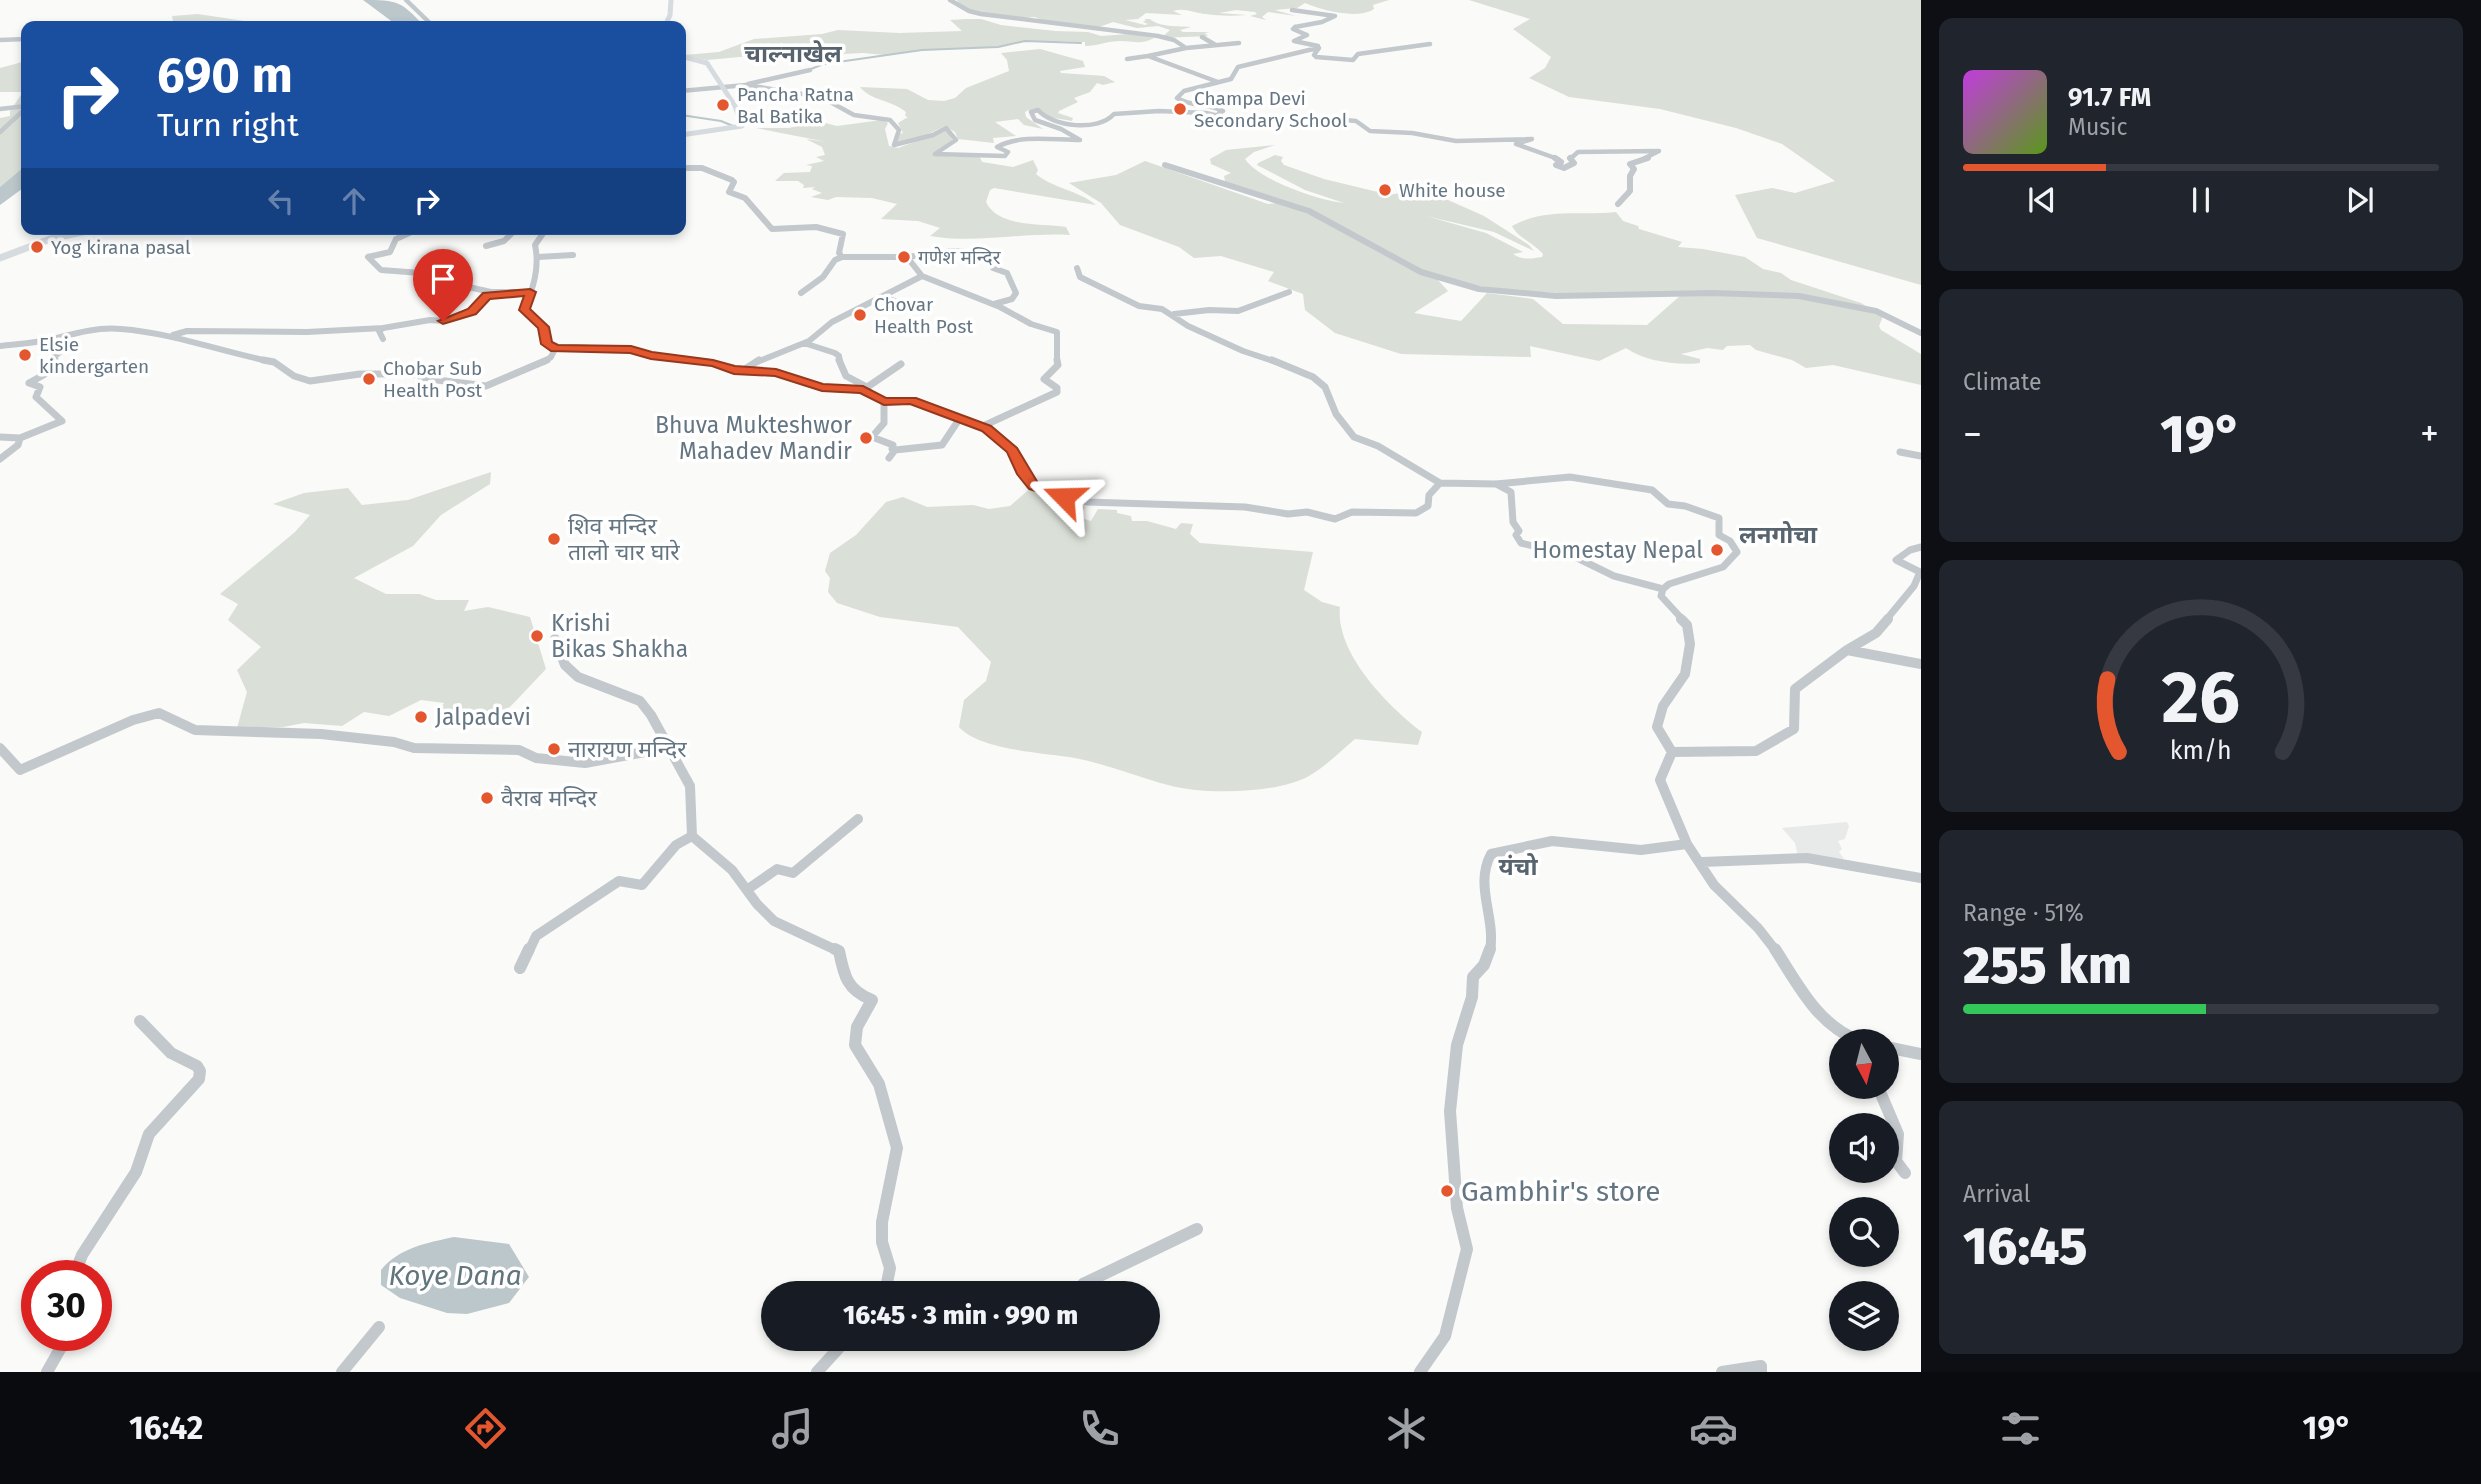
<!DOCTYPE html>
<html lang="en">
<head>
<meta charset="utf-8">
<style>
  body { margin:0; font-family:"Fira Sans","Noto Sans Devanagari",sans-serif; background:#20242c; color:#f1f3f6; height:100vh; display:flex; flex-direction:column; font-size:26px; white-space:nowrap }
  * { box-sizing:border-box; margin:0 }
  p { font-size:23px; color:#9ea1a6 }
  .icon { flex:none; width:38px; height:38px; fill:none; stroke:currentColor; stroke-width:2; stroke-linecap:round; stroke-linejoin:round }
  .map { position:relative; flex:1; overflow:hidden }
  .drawer { display:flex; flex-direction:column; gap:18px; padding:18px; background:#0d0f14; width:560px }
  .drawer>* { flex:none }
  .top-card { position:absolute; left:21px; top:21px; width:665px; height:214px; border-radius:14px; box-shadow:0 4px 10px #0003; background:#1a4fa0; color:#fff; overflow:hidden }
  .needle { width:46px; rotate:173deg }
  .controls { position:absolute; left:1829px; top:1029px; display:grid; gap:14px }
  .controls a { display:grid; place-items:center; width:70px; height:70px; border-radius:50%; background:#171b24; box-shadow:0 4px 10px #0003; font-size:35px }
  .speed { position:absolute; left:21px; top:1260px; display:flex; gap:14px; font-size:35px; font-weight:700; text-align:center }
  .speed>* { display:grid; place-content:center; width:91px; height:91px; border-radius:50%; background:#171b24; box-shadow:0 4px 10px #0003; line-height:1 }
  .speed .limit { border:10px solid #d22; background:#fff; color:#111 }
  .pin { position:absolute; display:grid; place-items:center; width:60px; height:60px; color:#fff; margin:-72px -30px; border-radius:50% 50% 50% 0; rotate:-45deg; box-shadow:0 0 7px #0007 }
  .pin .icon { rotate:45deg }
  .me { position:absolute; width:77px; margin:-38px; rotate:292deg; stroke-linejoin:round; filter:drop-shadow(0 0 5px #0008) }
  .turn { display:flex; align-items:center; gap:24px; height:147px; padding:0 21px; font-size:32px }
  .turn .icon { width:91px; height:91px; stroke-width:2.5 }
  .turn b { display:block; font-size:49px; line-height:60px }
  .lanes { display:flex; align-items:center; height:66px; padding:0 21px; background:#0003; justify-content:center; gap:35px; direction:ltr }
  .lanes .off { opacity:.35 }
  .big { font-size:52px; font-weight:800; line-height:1.1 }
  .drawer .tile { flex:1; display:flex; flex-direction:column; justify-content:center; gap:10px; min-width:0; padding:0 24px; border-radius:14px; background:#20242c }
  .drawer .dial { align-items:center; gap:0 }
  .dial svg { height:182px; overflow:visible; fill:none; stroke:#363941; stroke-width:7; stroke-linecap:round; text-anchor:middle }
  .dial text { fill:#f1f3f6; stroke:none }
  .song { display:flex; align-items:center; gap:21px }
  .cover { width:84px; height:84px; border-radius:10px; background:linear-gradient(135deg,hsl(290 70% 55%),hsl(90 70% 35%)) }
  .played { height:7px; border-radius:4px; background:linear-gradient(90deg,#e4572e 30%,#363941 30%) }
  .keys { display:flex; justify-content:space-around; direction:ltr }
  .heat { display:flex; justify-content:space-between; align-items:center; font-size:38px; direction:ltr }
  .charge { height:10px; border-radius:5px; background:linear-gradient(90deg,#34c759 51%,#363941 0) }
  .trip { position:absolute; left:761px; top:1281px; width:399px; height:70px; border-radius:35px; background:#171b24; box-shadow:0 4px 10px #0003; font-weight:800; line-height:70px; text-align:center }
  .tab-bar { display:flex; height:112px; justify-content:space-around; align-items:center; background:#090b0e; color:#9ea1a6 }
  .tab-bar .icon { width:49px; height:49px }
  .tab-bar .current { color:#e4572e }
  .tab-bar b { font-size:32px; color:#f1f3f6 }
  main { display:flex; flex:1; min-height:0 }
  .map>svg:first-child { display:block }
  .built { fill:#e8e9e9 }
  .green { fill:#dadfd7; fill-rule:evenodd }
  .water { fill:#bbc7cb }
  .lines { fill:none; stroke-linecap:round; stroke-linejoin:round }
  .stream { stroke:#bbc7cb; stroke-width:2 }
  .minor-far4 { stroke:#c3c8cc; stroke-width:4.5 }
  .minor-far3 { stroke:#c3c8cc; stroke-width:6 }
  .minor-far2 { stroke:#c3c8cc; stroke-width:7 }
  .minor-far1 { stroke:#c3c8cc; stroke-width:10 }
  .minor { stroke:#c3c8cc; stroke-width:12 }
  .major-far1 { stroke:#d6dbdf; stroke-width:5 }
  .major { stroke:#d6dbdf; stroke-width:7 }
  .route { fill:#e4572e; stroke:#94391e; stroke-width:2 }
  .poi-dot { fill:#e4572e; stroke:#fff; stroke-width:2.5 }
  .labels { text-anchor:middle; dominant-baseline:central; stroke-width:7; stroke-linejoin:round; paint-order:stroke }
  .far-poi-label { font-size:19px; fill:#657683; stroke:#fff; text-anchor:start }
  .poi-label { font-size:23px; fill:#657683; stroke:#fff; text-anchor:start }
  .far-district-label { font-size:24px; font-weight:bold; fill:#57646e; stroke:#fff }
  .neighbourhood-label { font-size:24px; font-weight:bold; fill:#57646e; stroke:#fff }
  .near-poi-label { font-size:28px; fill:#657683; stroke:#fff; text-anchor:start }
  .near-water-label { font-size:28px; font-style:italic; fill:#60757c; stroke:#fff }
</style>
</head>
<body>
<main>
<div class="map">
<svg width="1921" height="1372" viewBox="0 0 1921 1372">
  <rect width="100%" height="100%" fill="#fafaf8"/>
  <path class="built" d="M1847 822 1849 826 1845 839 1838 841 1842 849 1839 852 1844 859 1798 856 1795 843 1782 828Z"/>
  <path class="green" d="M957 0H1389L1373 5 1374 9C1358 20 1321 10 1305 3L1297 8 1275 10 1296 16 1268 12 1262 17 1266 20 1250 16 1257 14 1255 12 1236 10 1219 13 1247 15C1234 16 1219 16 1206 14 1194 13 1185 7 1173 11L1182 15 1146 13 1138 19 1125 20 1145 25 1148 24 1143 22 1146 20 1144 19H1150C1158 27 1178 26 1191 27L1180 30 1183 32H1210L1205 33 1208 36 1161 38 1170 30 1158 26 1137 28 1113 22 1099 27 1047 22 1035 17 1023 18 973 13 958 4Z
    M1469 0H1921V285L1757 238 1735 195 1772 188 1795 193 1835 181 1782 144 1736 128 1660 109 1569 97 1529 78 1545 68 1551 57 1513 29 1530 19Z
    M198 14 278 26H174L172 16Z
    M966 19H981L1001 25 1055 31 1088 32 1101 36 1129 34 1154 38C1142 45 1133 41 1120 41 1108 41 1097 46 1085 46V42L1024 41 996 47 919 50 885 55 863 53 780 57 761 55 707 60 684 55 719 52 754 39 822 34 838 30 899 33 962 31 950 20Z
    M1040 49 1083 61 1085 67 1060 71 1061 73 1104 76 1115 82 1103 85 1097 83 1090 92 1074 98 1078 102 1059 111 1058 113 1073 118 1072 121 1049 117 1029 110 1025 112 1026 117 1043 129 1024 125 1018 119 995 122 1016 136 993 138 994 143 958 139 955 132 945 126 922 137 897 143 899 134 903 133 898 123 908 117 905 116 906 112C892 100 871 101 860 87L907 89 928 100 944 101 955 98 966 88 1009 71 1007 60 1001 53Z
    M26 61V165L0 187V118L10 116V111L23 92H0V68Z
    M882 120 888 123 885 129 889 146 898 148 947 130 953 141 933 154 940 156 980 157 982 162 1013 167 1033 160 1038 170 1036 174C1054 189 1078 190 1096 205L994 188 990 190 986 202C998 228 1042 223 1066 227L1070 235C1023 232 976 244 930 236L940 228 918 221 881 219 897 204 872 198 836 197 828 200 811 197 822 193 812 189 815 187 803 188 804 185 798 181H775L784 173 810 172 812 166 806 165 824 161 816 157 825 155 822 147 806 139 827 142 756 128H789L818 121 837 126Z
    M1275 145 1254 152 1245 159C1259 180 1319 201 1344 203L1305 190 1257 165 1258 163 1275 155 1283 157 1281 161 1284 165 1324 179 1390 195 1408 191 1439 196 1484 216 1529 245 1534 251 1494 232 1426 216 1486 233 1523 252 1513 254C1521 260 1532 259 1542 257L1543 254C1534 243 1518 238 1512 226 1547 207 1579 216 1616 212L1623 221 1638 226 1639 229 1682 242 1678 247 1703 249 1745 257 1763 269 1781 273 1791 280 1861 303 1871 309 1847 305 1883 316 1879 326 1881 330 1921 354V385L1833 365 1806 368 1792 360 1756 350 1750 345 1727 346 1723 350 1707 348 1681 354 1700 359V363C1678 366 1644 361 1626 348L1599 361 1530 346 1531 357 1401 354 1335 333 1305 310 1303 294 1268 281 1274 272 1221 256 1194 258 1179 247 1120 225 1101 203 1069 183 1116 175 1145 161 1268 204 1280 203 1220 184 1225 181 1224 176 1231 173 1211 164 1210 159 1226 150ZM1437 279C1518 295 1598 295 1681 295L1647 325 1563 324 1533 299 1487 293 1461 321 1414 313 1448 291Z
    M491 472 490 484 441 515 413 546 354 578 386 594H419L436 600H469L464 611 488 607 530 617 546 669 510 707 466 723 436 727V715L444 703 421 700 389 716 364 712 342 726 304 723 283 727 237 728 247 692 237 670 261 647 228 620 238 604 220 594 295 532 310 515 273 504 304 493 348 488 362 505 408 500Z
    M1032 487 1085 507 1078 517 1091 521 1098 509 1117 510V513L1131 516 1132 521H1147L1176 529 1181 523 1193 524 1190 534 1200 543 1313 552 1304 590 1322 602 1340 607C1335 653 1388 706 1422 732L1418 745 1355 739C1341 751 1326 766 1309 776 1277 794 1203 795 1168 785 1137 777 1107 764 1075 758 1045 753 979 750 959 727L964 700 986 681 991 662 958 627 880 617 837 603 828 592 830 578 825 571 830 553 856 535 886 502 903 497 927 507 973 505 989 509 1010 506Z"/>
  <path class="water" d="M363 0C398 0 401 1 424 26H398Z
    M26 165V186L0 205V187Z
    M454 1237 509 1244 529 1277 509 1303 467 1314 447 1313 400 1298 381 1285V1270C399 1248 426 1243 454 1237Z"/>
  <g class="lines">
    <path class="stream" d="M824 64 922 50 998 47 1025 41 1081 43
      M811 69 821 65
      M681 115 721 121 733 126"/>
    <path class="minor-far4" d="M406 0 433 26
      M950 0 969 11 981 14 1158 36 1174 40 1186 48 1148 56
      M1292 10 1335 16 1322 22 1295 27
      M1295 27 1293 29 1307 35 1294 41 1318 46
      M1202 37 1214 44
      M0 40 26 39
      M1186 48 1239 43
      M1127 59 1148 56 1218 82
      M748 84 810 70
      M681 91 746 85 821 97 854 115 890 120 899 130 894 145 933 135 946 128 956 140 935 154 1005 156 1008 152 997 147C1021 134 1053 140 1080 140L1061 129 1035 120 1031 112 1038 110C1053 127 1098 132 1114 114L1159 111 1206 113 1240 121 1283 117 1334 119 1356 121 1370 131 1412 133 1456 141 1532 139 1516 144 1558 159
      M0 109 26 106
      M1219 113 1223 111C1208 103 1191 107 1177 98L1184 91 1231 79 1238 67 1309 50 1319 48 1314 55 1316 57 1353 60 1358 54 1430 44
      M0 132 26 108
      M1570 159 1578 152 1659 151 1643 159"/>
    <path class="minor-far3" d="M1555 158 1561 162 1556 165 1564 168 1574 163 1570 158
      M1165 165 1309 211 1421 272 1479 289 1556 296 1713 293 1799 296 1876 311 1921 333
      M681 168H702L732 180 734 182 729 192 745 198 772 229 816 227 843 234 839 253 842 257H907L922 276 832 322 809 341 757 362
      M1618 204 1630 191V176L1634 169 1630 164 1648 158
      M542 229 544 232 535 245C540 268 533 289 524 310L543 327 551 347 631 349 651 355 703 362
      M486 246 504 241 516 229
      M368 257 381 270 421 273 425 282 450 283 491 292H530
      M368 257 390 252 396 239 418 229
      M538 257 573 255
      M907 257 953 251 980 253 993 268 1007 273 1016 293 1012 299 994 304
      M1077 268 1080 277 1139 306 1162 309 1188 326 1243 351 1276 362
      M922 276 1000 307 1031 324 1057 332V362
      M801 293 823 277 835 260 842 257
      M883 296 905 306
      M1174 314 1209 310 1238 311 1289 292
      M173 335 187 331 307 332 383 328
      M383 339 379 331 383 328 430 320 443 321 459 317 478 307V302L496 294
      M804 343 835 353 839 356 840 362
      M0 346C17 344 36 343 53 339 76 333 97 327 121 329 173 333 222 352 273 362
      M56 362 54 357 60 352
      M544 362 551 357 555 349"/>
    <path class="minor-far2" d="M263 360 274 362 294 376 310 381 360 374H418L421 378 486 386 547 360
      M690 360 713 363 734 370 776 373 822 388 863 390 884 401H911L987 429 1013 450 1033 486 1087 502 1245 507 1288 514 1307 512 1335 519 1352 512 1416 513 1428 506 1429 495 1440 483 1496 484 1570 477 1652 490 1668 504 1685 506 1719 518V535L1730 541 1737 552 1723 567 1669 584 1663 589 1661 596 1683 620
      M839 360 846 376 865 386
      M1272 360 1313 377 1325 387 1336 414 1354 437 1378 446 1440 483
      M742 371 759 360
      M863 390 901 364
      M884 401V423L872 437 893 445 892 449 895 450
      M981 427 1057 392V388L1044 379 1058 365 1057 360
      M0 437 20 438 18 445 0 459
      M20 438 62 421 36 397 40 387 29 383 58 367 55 360
      M1900 452 1921 456
      M889 458 895 450 942 445 960 418
      M1496 484 1511 492 1513 522 1519 531 1516 535 1521 543 1573 556 1614 576 1663 589
      M1886 620 1914 586 1920 572 1896 560 1910 550 1921 547"/>
    <path class="minor-far1" d="M555 639 565 665 578 677 640 701 651 715 690 786 692 836 732 870 757 904 774 921 838 951
      M1847 650 1876 633 1888 619
      M0 748 20 770 133 720 159 713 195 730 321 734 394 742 414 748 519 750 536 758 585 763 656 750 669 751
      M1672 752 1756 751 1794 729 1795 689 1847 650 1921 664
      M1687 844 1714 885 1758 928 1776 951
      M1702 862 1807 858 1921 878
      M748 889 777 869 793 873 858 819
      M529 951 536 936 619 881 642 885 676 845 692 836
      M1490 951C1496 917 1474 886 1491 854L1552 841 1641 850 1687 844 1660 780 1672 752 1657 727 1663 706 1685 674 1690 644 1687 625 1681 619"/>
    <path class="minor" d="M835 949 839 951C844 976 847 990 872 1000L857 1027 855 1045 879 1084 897 1148 882 1222V1242L890 1268 887 1283 881 1293
      M1775 949C1799 986 1817 1024 1859 1041
      M520 968 529 949
      M1886 1047 1921 1054
      M1878 1087 1898 1134 1896 1161 1905 1173
      M74 1276 82 1255 136 1172 149 1134 199 1079 200 1071 197 1066 171 1053 140 1021
      M1083 1284 1197 1229
      M47 1372 68 1335
      M342 1372 379 1327
      M817 1372 847 1339
      M1420 1372 1445 1336 1467 1249 1457 1208 1450 1111 1457 1045 1472 997 1473 977 1484 965 1490 949
      M1722 1372 1761 1366V1372"/>
    <path class="major-far1" d="M665 26 670 15 671 0
      M681 56 707 63 735 106 742 126 681 135"/>
    <path class="major" d="M0 258 50 239 96 229"/>
  </g>
  <path class="route" d="M530 289 536 292 530 309 549 327 552 342 558 345 631 346 652 352 713 360 735 366 776 369 823 384 863 386 886 398H916L991 426 1017 448 1038 483 1070 497 1064 501 1029 489 1017 474 1007 452 982 431 910 404 884 405 860 393 822 391 775 376 734 374 712 366 651 359 630 353 551 351 541 344 538 328 519 310 524 296 490 299 476 314 443 324 438 321 468 309 483 293Z"/>
  <g class="poi-dot">
    <circle cx="723" cy="105" r="7"/>
    <circle cx="1180" cy="109" r="7"/>
    <circle cx="1385" cy="190" r="7"/>
    <circle cx="37" cy="247" r="7"/>
    <circle cx="904" cy="257" r="7"/>
    <circle cx="860" cy="315" r="7"/>
    <circle cx="25" cy="355" r="7"/>
    <circle cx="369" cy="379" r="7"/>
    <circle cx="866" cy="438" r="7"/>
    <circle cx="554" cy="539" r="7"/>
    <circle cx="1717" cy="550" r="7"/>
    <circle cx="537" cy="636" r="7"/>
    <circle cx="421" cy="717" r="7"/>
    <circle cx="554" cy="749" r="7"/>
    <circle cx="487" cy="798" r="7"/>
    <circle cx="1447" cy="1191" r="7"/>
  </g>
  <g class="labels">
    <g class="far-poi-label">
      <text x="737" y="94">Pancha Ratna<tspan x="737" dy="22">Bal Batika</tspan></text>
      <text x="1194" y="98">Champa Devi<tspan x="1194" dy="22">Secondary School</tspan></text>
      <text x="1399" y="190">White house</text>
      <text x="51" y="247">Yog kirana pasal</text>
      <text x="918" y="257">गणेश मन्दिर</text>
      <text x="874" y="304">Chovar<tspan x="874" dy="22">Health Post</tspan></text>
      <text x="39" y="344">Elsie<tspan x="39" dy="22">kindergarten</tspan></text>
      <text x="383" y="368">Chobar Sub<tspan x="383" dy="22">Health Post</tspan></text>
    </g>
    <g class="poi-label">
      <text x="852" y="425" text-anchor="end">Bhuva Mukteshwor<tspan x="852" dy="26">Mahadev Mandir</tspan></text>
      <text x="568" y="526">शिव मन्दिर<tspan x="568" dy="26">तालो चार घारे</tspan></text>
      <text x="1703" y="550" text-anchor="end">Homestay Nepal</text>
      <text x="551" y="623">Krishi<tspan x="551" dy="26">Bikas Shakha</tspan></text>
      <text x="435" y="717">Jalpadevi</text>
      <text x="568" y="749">नारायण मन्दिर</text>
      <text x="501" y="798">वैराब मन्दिर</text>
    </g>
    <g class="far-district-label">
      <text x="793" y="54">चाल्नाखेल</text>
    </g>
    <g class="neighbourhood-label">
      <text x="1778" y="535">लनगोचा</text>
      <text x="1518" y="867">यंचो</text>
    </g>
    <g class="near-poi-label">
      <text x="1461" y="1191">Gambhir's store</text>
    </g>
    <g class="near-water-label">
      <text x="455" y="1275">Koye Dana</text>
    </g>
  </g>
</svg>
<div class="controls">
<a><svg class="needle" viewBox="-14 -14 28 28"><path d="M0-13l5 13h-10z" fill="#e53935"/><path d="M0 13l5-13h-10z" fill="#9ea1a6"/></svg></a>
<a><svg class="icon" aria-label="sound" viewBox="0 0 24 24"><path d="M4 9h4l5-4v14l-5-4H4zM17 9q2 3 0 6"/></svg></a>
<a><svg class="icon" aria-label="search" viewBox="0 0 24 24"><circle cx="10" cy="10" r="6"/><path d="M15 15l6 6"/></svg></a>
<a><svg class="icon" aria-label="layers" viewBox="0 0 24 24"><path d="M12 4l9 5-9 5-9-5zM3 14l9 5 9-5"/></svg></a>
</div>
<div class="speed"><div class="limit">30</div></div>
<div class="pin" style="left:443px;top:321px;background:#d93025"><svg class="icon" aria-label="arrive" viewBox="0 0 24 24"><path d="M6 21V4h12l-3 4 3 4H6"/></svg></div>
<svg class="me" style="left:1064px;top:497px" viewBox="-20 -20 40 40"><path d="M0-17L14 15 0 8-14 15z" fill="#e4572e" stroke="#fff" stroke-width="4"/></svg>
<div class="trip">16:45 · 3 min · 990 m</div>
<div class="top-card">
<div class="turn"><svg class="icon" aria-label="right" viewBox="0 0 24 24"><path d="M7 20v-9h11M14 6l5 5-5 5"/></svg><div><b>690 m</b>Turn right</div></div>
<div class="lanes"><svg class="icon off" aria-label="left" viewBox="0 0 24 24"><path d="M17 20v-9H6M10 6l-5 5 5 5"/></svg><svg class="icon off" aria-label="ahead" viewBox="0 0 24 24"><path d="M12 20V5M6 11l6-6 6 6"/></svg><svg class="icon" aria-label="right" viewBox="0 0 24 24"><path d="M7 20v-9h11M14 6l5 5-5 5"/></svg></div>
</div>
</div>
<section class="drawer">
<div class="tile">
<div class="song"><i class="cover"></i><div><b>91.7 FM</b><p>Music</p></div></div>
<div class="played"></div>
<div class="keys"><svg class="icon" aria-label="previous" viewBox="0 0 24 24"><path d="M18 5L8 12l10 7zM5 5v14"/></svg><svg class="icon" aria-label="pause" viewBox="0 0 24 24"><path d="M8 5v14M16 5v14"/></svg><svg class="icon" aria-label="next" viewBox="0 0 24 24"><path d="M6 5l10 7-10 7zM19 5v14"/></svg></div>
</div>
<div class="tile"><p>Climate</p>
<div class="heat"><a>−</a><b class="big">19°</b><a>+</a></div>
</div>
<div class="tile dial"><svg viewBox="0 0 100 80">
<path d="M14 69A42 42 0 1 1 86 69"/>
<path d="M14 69A42 42 0 0 1 9 37" stroke="#e4572e"/>
<text x="50" y="56" font-size="32" font-weight="700">26</text>
<text x="50" y="72" font-size="11">km/h</text>
</svg></div>
<div class="tile"><p>Range · 51%</p><b class="big">255 km</b><div class="charge"></div></div>
<div class="tile"><p>Arrival</p><b class="big">16:45</b></div>
</section>
</main>
<nav class="tab-bar">
<b>16:42</b>
<svg class="icon current" aria-label="directions" viewBox="0 0 24 24"><path d="M12 3l9 9-9 9-9-9zM9 14v-3h6M13 9l2 2-2 2"/></svg>
<svg class="icon" aria-label="music" viewBox="0 0 24 24"><path d="M9 18V5l10-2v13"/><circle cx="6" cy="18" r="3"/><circle cx="16" cy="16" r="3"/></svg>
<svg class="icon" aria-label="phone" viewBox="0 0 24 24"><path d="M5 4h4l2 5-3 2q2 4 5 5l2-3 5 2v4C11 20 4 13 5 4z"/></svg>
<svg class="icon" aria-label="climate" viewBox="0 0 24 24"><path d="M12 3v18M4 7l16 10M4 17L20 7"/></svg>
<svg class="icon" aria-label="car" viewBox="0 0 24 24"><path d="M5 17H2v-5l4-1 3-4h7l3 4 3 1v5h-3M9 17h6M6 11h13"/><circle cx="7" cy="17" r="2"/><circle cx="17" cy="17" r="2"/></svg>
<svg class="icon" aria-label="filters" viewBox="0 0 24 24"><path d="M4 7h16M4 17h16"/><circle cx="9" cy="7" r="2"/><circle cx="15" cy="17" r="2"/></svg>
<b>19°</b>
</nav>
</body>
</html>
